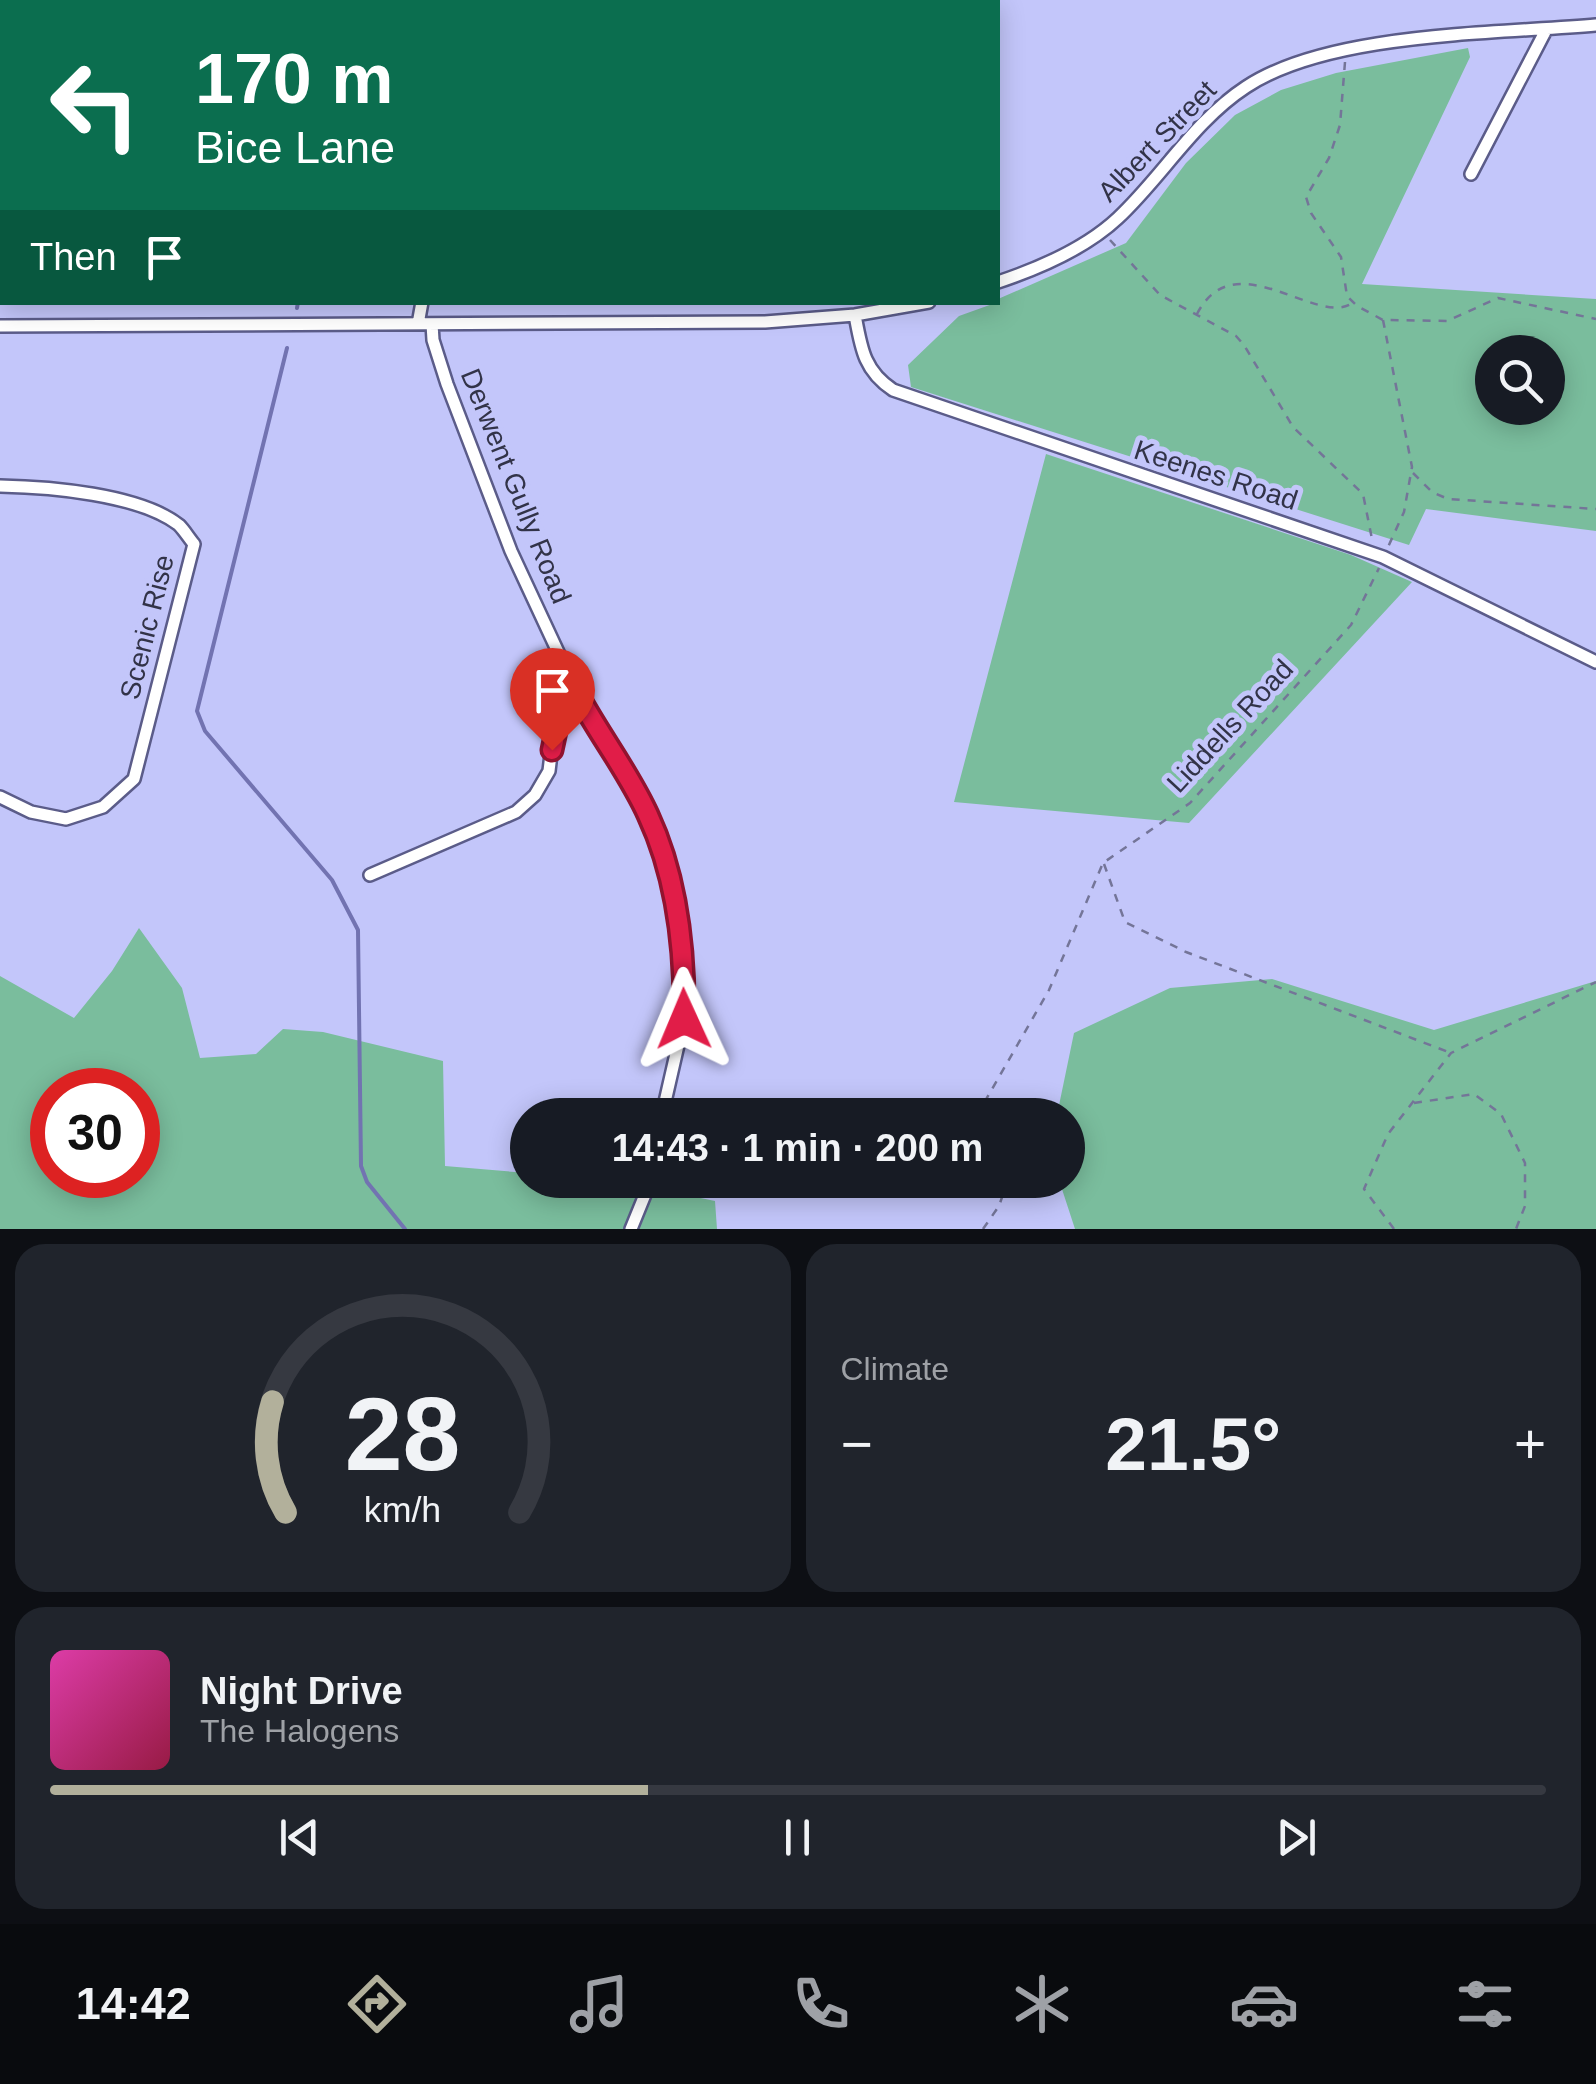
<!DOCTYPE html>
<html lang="en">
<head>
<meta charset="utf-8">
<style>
  body { margin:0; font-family:Arial,sans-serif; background:#20242c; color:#f1f3f6; height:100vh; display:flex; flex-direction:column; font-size:38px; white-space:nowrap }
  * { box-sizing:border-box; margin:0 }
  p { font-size:32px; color:#9ea1a6 }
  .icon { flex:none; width:55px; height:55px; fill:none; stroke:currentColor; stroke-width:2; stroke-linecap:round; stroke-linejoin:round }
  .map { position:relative; height:1229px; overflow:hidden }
  .side { display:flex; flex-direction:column; gap:15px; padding:15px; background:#0d0f14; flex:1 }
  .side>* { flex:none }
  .hud { position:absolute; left:0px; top:0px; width:1000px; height:305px; box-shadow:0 5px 25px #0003; background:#0b6e4f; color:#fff; overflow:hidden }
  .buttons { position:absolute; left:1475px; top:335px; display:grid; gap:20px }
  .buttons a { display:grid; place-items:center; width:90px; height:90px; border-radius:50%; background:#171b24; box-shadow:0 5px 25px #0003; font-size:50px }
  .speed { position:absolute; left:30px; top:1068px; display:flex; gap:20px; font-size:50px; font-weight:700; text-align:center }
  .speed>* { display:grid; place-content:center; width:130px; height:130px; border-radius:50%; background:#171b24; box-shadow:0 5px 25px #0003; line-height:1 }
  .speed .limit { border:15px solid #d22; background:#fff; color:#111 }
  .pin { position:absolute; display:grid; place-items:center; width:85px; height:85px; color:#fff; margin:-102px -42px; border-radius:50% 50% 50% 0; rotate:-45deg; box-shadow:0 0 10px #0007 }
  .pin .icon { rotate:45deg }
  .me { position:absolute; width:110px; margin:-55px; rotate:359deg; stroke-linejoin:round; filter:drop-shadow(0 0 8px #0008) }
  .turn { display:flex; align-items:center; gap:35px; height:210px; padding:0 30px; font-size:45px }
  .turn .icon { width:130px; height:130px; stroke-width:2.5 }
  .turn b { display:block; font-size:70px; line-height:85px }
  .then { display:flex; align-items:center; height:95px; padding:0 30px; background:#0003; gap:20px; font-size:38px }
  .big { font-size:75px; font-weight:800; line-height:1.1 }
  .side .widget { flex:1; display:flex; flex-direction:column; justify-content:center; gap:15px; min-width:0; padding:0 35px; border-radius:30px; background:#20242c }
  .side .dial { align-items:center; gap:0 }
  .dial svg { height:260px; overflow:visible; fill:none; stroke:#363941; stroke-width:7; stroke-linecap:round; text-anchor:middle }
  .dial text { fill:#f1f3f6; stroke:none }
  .song { display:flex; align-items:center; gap:30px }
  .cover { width:120px; height:120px; border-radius:15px; background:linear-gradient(135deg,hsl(320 70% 55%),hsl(340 70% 35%)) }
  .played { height:10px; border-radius:5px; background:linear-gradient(90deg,#b2b09b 40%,#363941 40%) }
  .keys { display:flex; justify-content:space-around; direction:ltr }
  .heat { display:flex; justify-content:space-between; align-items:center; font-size:55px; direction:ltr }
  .side .tiles { flex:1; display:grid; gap:15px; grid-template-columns:1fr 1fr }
  .widget:last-child { grid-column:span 2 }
  .trip { position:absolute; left:510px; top:1098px; width:575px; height:100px; border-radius:50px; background:#171b24; box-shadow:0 5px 25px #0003; font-weight:800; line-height:100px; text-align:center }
  .tabs { display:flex; height:160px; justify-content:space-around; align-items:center; background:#090b0e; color:#9ea1a6 }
  .tabs .icon { width:70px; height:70px }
  .tabs .on { color:#b2b09b }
  .tabs b { font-size:45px; color:#f1f3f6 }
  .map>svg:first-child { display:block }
  .green { fill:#7abd9d; fill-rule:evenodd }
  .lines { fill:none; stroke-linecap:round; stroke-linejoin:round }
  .stream { stroke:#7273b1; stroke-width:4 }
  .street-casing { stroke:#5b5c89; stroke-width:16 }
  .path { stroke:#747598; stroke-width:2.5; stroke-dasharray:8 8; stroke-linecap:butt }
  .street { stroke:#fff; stroke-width:11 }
  .route-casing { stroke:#92132f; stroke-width:25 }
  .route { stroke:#e11d48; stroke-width:18 }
  .labels { text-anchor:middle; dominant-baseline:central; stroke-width:10; stroke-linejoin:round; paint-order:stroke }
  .street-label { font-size:28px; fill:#323348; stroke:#c3c6fa }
</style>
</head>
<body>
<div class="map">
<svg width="1596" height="1229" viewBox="0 0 1596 1229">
  <rect width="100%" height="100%" fill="#c3c6fa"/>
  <path class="green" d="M0 0H505L2 2V196Z
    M1468 48 1470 57 1362 284 1596 299V531L1426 509 1409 545 911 387 908 365 959 316 998 302V299L1126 243 1186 163 1235 115 1281 90 1336 73ZM1492 352H1548V408H1492Z
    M1046 454 1351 555 1412 582 1189 823 954 802Z
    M139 928 182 988 200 1058 256 1054 283 1029 323 1032 443 1061 445 1166 527 1173 528 1180 619 1181 715 1201 717 1229H0V976L74 1018 112 971ZM52 1090H138V1175H52Z
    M1272 979 1434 1030 1596 981V1229H1075L1059 1180H1068V1115H1057L1074 1033 1170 988Z"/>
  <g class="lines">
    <path class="stream" d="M0 154 2 156
      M297 308 298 302
      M287 348 197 711 205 731 332 880 358 930 361 1166 367 1182 405 1229"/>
    <g class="street-casing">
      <path id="street" d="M532 2 536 0
        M1471 174 1546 30
        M998 282C1040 268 1085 249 1118 218 1162 177 1194 121 1246 87 1329 32 1496 34 1596 25
        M855 315C861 348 864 371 893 390L1383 557 1596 662
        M418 324 422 302
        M432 324 433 340 447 384 511 551 578 695 647 812 672 885 685 981 684 1019 662 1115
        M0 326 765 322 855 315 929 302
        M0 486C49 487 139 494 179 525 184 530 189 538 194 544L134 779 103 807 66 819 31 812 0 797
        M370 875 516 812 535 795 549 771 554 729 559 717 578 695
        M631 1229 651 1180"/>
    </g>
    <path class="path" d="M68 0 71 2
      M250 0 251 2
      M377 2 381 0
      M1345 62 1340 125 1329 158 1306 197 1311 213 1341 257 1347 296 1357 306 1383 320 1447 321 1498 298 1596 319
      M1110 240 1160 295 1236 336 1244 345 1293 427 1363 494 1372 539
      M1197 314C1234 242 1314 325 1351 304
      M1383 320 1412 467 1404 512 1388 547
      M1413 473 1432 492 1448 499 1596 509
      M1104 864 1125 922 1186 952 1451 1053
      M1414 1103 1474 1094 1501 1114 1525 1163V1206L1516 1229
      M993 1115 984 1103 1049 990 1103 863 1190 803 1351 625 1379 568
      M983 1229 999 1206 1008 1180
      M1394 1229 1364 1189 1388 1134 1451 1053 1596 982"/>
    <use href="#street" class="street"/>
  </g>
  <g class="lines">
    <g class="route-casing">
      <path id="route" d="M552 750 559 717 578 695C600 736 629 773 648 815 677 877 685 952 684 1019"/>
    </g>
    <use href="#route" class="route"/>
  </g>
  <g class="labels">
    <g class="street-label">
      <text transform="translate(1157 141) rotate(-46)">Albert Street</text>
      <text transform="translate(1216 475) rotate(18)">Keenes Road</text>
      <text transform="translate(516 486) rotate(68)">Derwent Gully Road</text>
      <text transform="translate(147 627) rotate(-76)">Scenic Rise</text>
      <text transform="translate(1230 726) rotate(-47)">Liddells Road</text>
    </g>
  </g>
</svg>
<div class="buttons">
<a><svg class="icon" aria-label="search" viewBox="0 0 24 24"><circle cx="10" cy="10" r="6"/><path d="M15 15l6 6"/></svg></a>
</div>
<div class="speed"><div class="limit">30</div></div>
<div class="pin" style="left:552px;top:750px;background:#d93025"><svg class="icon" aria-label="arrive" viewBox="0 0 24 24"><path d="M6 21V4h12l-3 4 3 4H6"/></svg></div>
<svg class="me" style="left:684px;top:1019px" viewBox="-20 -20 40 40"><path d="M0-17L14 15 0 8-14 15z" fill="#e11d48" stroke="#fff" stroke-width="4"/></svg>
<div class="trip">14:43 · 1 min · 200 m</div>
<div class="hud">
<div class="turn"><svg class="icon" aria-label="left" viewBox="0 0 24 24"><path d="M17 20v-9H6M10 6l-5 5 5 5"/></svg><div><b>170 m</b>Bice Lane</div></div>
<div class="then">Then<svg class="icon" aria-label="arrive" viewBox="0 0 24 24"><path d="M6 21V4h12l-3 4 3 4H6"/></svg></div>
</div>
</div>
<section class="side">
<div class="tiles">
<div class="widget dial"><svg viewBox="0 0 100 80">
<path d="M14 69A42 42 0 1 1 86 69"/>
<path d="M14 69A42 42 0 0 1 10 35" stroke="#b2b09b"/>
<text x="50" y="56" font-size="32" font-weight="700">28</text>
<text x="50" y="72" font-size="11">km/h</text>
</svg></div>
<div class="widget"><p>Climate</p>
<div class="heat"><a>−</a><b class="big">21.5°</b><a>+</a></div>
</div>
<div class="widget">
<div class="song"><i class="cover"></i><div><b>Night Drive</b><p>The Halogens</p></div></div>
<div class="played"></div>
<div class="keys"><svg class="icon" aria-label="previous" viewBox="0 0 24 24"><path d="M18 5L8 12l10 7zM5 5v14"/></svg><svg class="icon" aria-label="pause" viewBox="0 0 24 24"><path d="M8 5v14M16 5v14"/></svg><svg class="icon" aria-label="next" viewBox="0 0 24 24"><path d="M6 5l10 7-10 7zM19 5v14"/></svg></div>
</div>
</div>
</section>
<nav class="tabs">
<b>14:42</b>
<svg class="icon on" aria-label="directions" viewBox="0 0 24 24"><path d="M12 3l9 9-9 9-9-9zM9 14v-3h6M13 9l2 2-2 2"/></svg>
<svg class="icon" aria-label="music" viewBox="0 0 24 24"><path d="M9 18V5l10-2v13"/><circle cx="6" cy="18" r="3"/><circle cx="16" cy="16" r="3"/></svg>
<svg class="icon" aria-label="phone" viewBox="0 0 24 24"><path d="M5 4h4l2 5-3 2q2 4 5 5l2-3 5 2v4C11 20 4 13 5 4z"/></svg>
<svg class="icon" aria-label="climate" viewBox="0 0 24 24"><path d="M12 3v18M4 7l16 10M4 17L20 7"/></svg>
<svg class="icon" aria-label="car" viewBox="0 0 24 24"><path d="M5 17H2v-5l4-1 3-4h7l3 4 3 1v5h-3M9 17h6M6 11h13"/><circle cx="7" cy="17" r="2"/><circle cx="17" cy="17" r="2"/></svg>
<svg class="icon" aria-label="filters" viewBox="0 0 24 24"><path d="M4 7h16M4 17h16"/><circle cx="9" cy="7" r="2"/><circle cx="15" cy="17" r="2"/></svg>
</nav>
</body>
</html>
